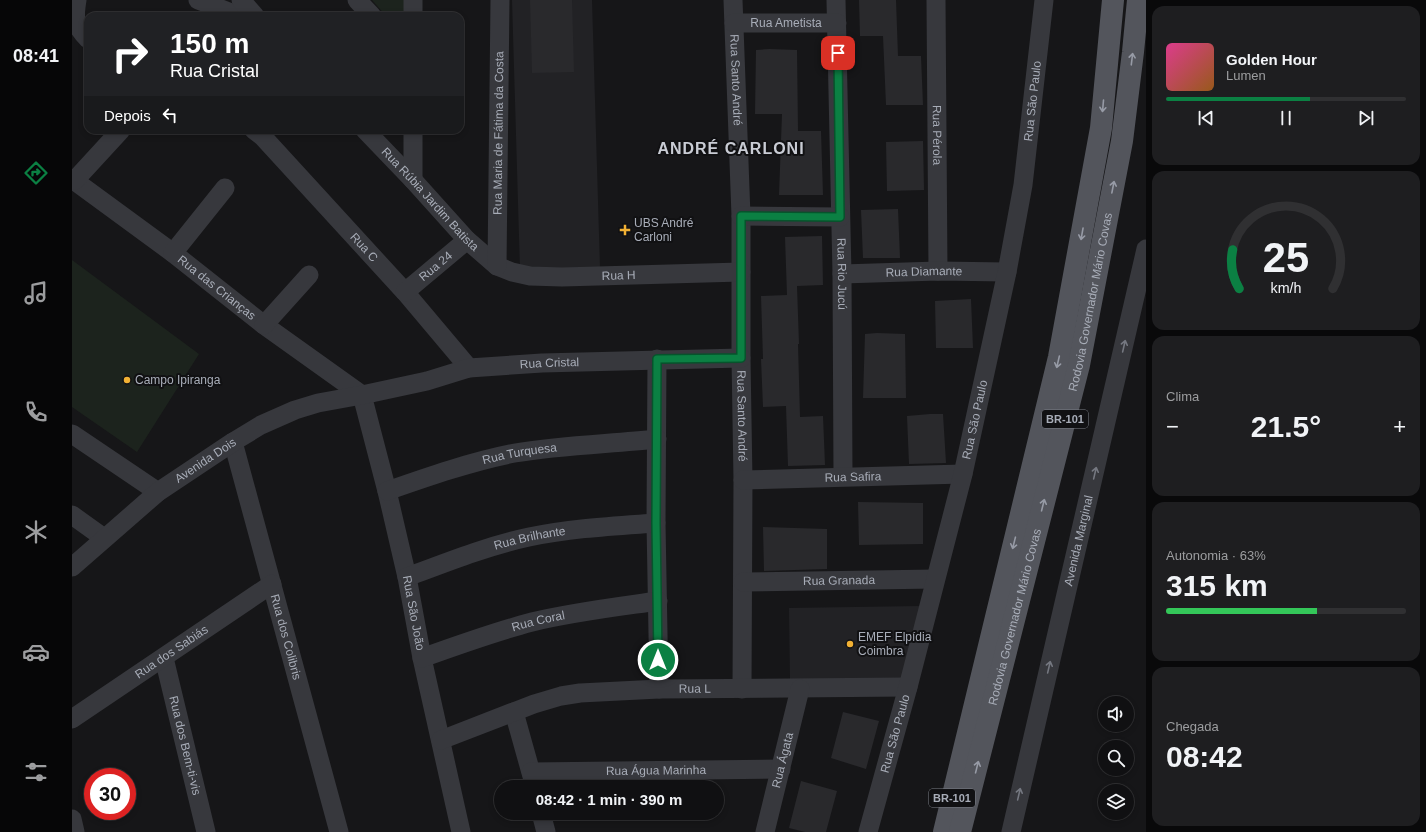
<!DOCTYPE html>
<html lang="pt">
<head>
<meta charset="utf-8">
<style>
  body { margin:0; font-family:Helvetica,sans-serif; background:#1e1e20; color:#f1f3f6; height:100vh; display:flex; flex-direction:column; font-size:15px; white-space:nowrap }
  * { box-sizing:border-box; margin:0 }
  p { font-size:13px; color:#9c9d9f }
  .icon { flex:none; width:22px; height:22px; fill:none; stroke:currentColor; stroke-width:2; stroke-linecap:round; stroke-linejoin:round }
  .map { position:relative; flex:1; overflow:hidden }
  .panel { display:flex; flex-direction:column; gap:6px; padding:6px; background:#09090a; width:280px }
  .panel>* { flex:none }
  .banner { position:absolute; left:12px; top:12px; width:380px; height:122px; border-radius:12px; box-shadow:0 2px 6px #0003,0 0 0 1px #303032; background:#202124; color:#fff; overflow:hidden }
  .buttons { position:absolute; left:1026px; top:696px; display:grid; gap:8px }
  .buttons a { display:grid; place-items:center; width:36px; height:36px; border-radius:50%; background:#101012; box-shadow:0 2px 6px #0003,0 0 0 1px #303032; font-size:20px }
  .speed { position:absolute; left:12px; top:768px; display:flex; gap:8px; font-size:20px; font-weight:700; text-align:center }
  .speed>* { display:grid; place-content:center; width:52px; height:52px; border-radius:50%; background:#101012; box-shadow:0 2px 6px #0003,0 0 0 1px #303032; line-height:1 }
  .speed .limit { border:6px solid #d22; background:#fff; color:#111 }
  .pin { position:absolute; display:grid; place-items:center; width:34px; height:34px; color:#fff; margin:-17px; border-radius:8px; box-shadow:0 2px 6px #0006 }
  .me { position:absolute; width:44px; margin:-22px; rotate:0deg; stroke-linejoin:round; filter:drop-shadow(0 0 3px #0008) }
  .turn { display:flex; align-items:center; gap:14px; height:84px; padding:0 20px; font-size:18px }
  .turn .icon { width:52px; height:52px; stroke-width:2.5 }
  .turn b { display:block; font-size:28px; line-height:34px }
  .then { display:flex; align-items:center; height:38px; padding:0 20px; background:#0003; gap:8px; font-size:15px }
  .big { font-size:30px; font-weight:600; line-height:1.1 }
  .panel .widget { flex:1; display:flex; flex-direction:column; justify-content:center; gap:6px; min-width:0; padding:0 14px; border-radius:12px; background:#1e1e20 }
  .panel .dial { align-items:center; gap:0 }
  .dial svg { height:104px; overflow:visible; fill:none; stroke:#303032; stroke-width:7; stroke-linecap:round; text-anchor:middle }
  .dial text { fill:#f1f3f6; stroke:none }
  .song { display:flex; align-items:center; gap:12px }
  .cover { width:48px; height:48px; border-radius:6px; background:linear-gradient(135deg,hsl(330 70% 55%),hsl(30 70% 35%)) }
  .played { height:4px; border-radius:2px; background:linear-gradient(90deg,#0b8043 60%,#303032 60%) }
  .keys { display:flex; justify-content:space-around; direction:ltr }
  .heat { display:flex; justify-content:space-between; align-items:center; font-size:22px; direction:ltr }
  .charge { height:6px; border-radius:3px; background:linear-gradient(90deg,#34c759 63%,#303032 0) }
  .trip { position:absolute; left:422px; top:780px; width:230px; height:40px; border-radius:20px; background:#101012; box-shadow:0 2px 6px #0003,0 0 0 1px #303032; font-weight:600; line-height:40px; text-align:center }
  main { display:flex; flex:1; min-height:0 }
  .tab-bar { display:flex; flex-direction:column; width:72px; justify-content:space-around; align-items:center; background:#060607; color:#9c9d9f }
  .tab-bar .icon { width:28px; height:28px }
  .tab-bar .selected { color:#0b8043 }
  .tab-bar b { font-size:18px; color:#f1f3f6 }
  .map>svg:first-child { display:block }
  .built { fill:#222225 }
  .green { fill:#1c231d }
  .building { fill:#29292c }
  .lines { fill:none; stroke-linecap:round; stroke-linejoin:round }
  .minor { stroke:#37383d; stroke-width:19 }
  .major { stroke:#53555c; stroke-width:22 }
  .oneway { stroke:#979ba6 }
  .oneway2 { stroke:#757881 }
  .route-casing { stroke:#07532c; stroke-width:10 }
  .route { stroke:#0b8043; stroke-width:7 }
  .poi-dot { fill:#f2b134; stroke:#111113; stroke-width:1.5 }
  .labels { text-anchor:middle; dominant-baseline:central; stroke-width:4; stroke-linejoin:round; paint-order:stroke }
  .shield { fill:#111113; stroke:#7b7e86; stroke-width:1 }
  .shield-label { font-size:11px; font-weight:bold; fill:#a8adb8 }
  .street-label { font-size:12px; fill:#a8adb8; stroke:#111113 }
  .poi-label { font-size:12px; fill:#a8adb8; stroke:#111113; text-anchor:start }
  .district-label { font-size:16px; font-weight:bold; letter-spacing:1px; fill:#c9ccd4; stroke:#111113 }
</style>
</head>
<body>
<main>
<nav class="tab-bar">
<b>08:41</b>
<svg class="icon selected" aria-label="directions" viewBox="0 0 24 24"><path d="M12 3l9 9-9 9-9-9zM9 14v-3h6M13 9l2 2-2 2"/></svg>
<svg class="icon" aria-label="music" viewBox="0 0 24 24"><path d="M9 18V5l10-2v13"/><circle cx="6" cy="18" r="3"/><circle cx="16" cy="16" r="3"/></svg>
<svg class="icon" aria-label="phone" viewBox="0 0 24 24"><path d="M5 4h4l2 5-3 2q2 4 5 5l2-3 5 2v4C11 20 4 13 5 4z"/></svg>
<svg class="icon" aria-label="climate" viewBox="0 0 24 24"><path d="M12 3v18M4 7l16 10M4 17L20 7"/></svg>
<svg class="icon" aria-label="car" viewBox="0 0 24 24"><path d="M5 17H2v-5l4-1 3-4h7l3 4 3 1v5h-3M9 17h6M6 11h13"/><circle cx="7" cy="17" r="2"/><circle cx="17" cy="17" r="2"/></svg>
<svg class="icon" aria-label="filters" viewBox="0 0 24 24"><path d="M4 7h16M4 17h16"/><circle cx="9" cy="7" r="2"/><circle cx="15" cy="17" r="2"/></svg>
</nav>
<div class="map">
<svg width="1074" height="832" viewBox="0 0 1074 832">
  <rect width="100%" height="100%" fill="#161618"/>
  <path class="built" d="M440 0H520L528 268 448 270Z
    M848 606 829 681 718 679 717 608Z"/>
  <path class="green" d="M300 0H337V16H314Z
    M0 260 127 354 65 452 0 407Z"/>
  <path class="building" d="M458 0H500L502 72 460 73Z
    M787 0H824L826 56H849L851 105H814L811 36H788Z
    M697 49 725 50 726 131H749L751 195H707L710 114H683L684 50Z
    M851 141 852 190 815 191 814 142Z
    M826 209 828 258H791L789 210Z
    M750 236 751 285 725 286 727 344H726L728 417 751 416 753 465 716 466 714 406 691 407 689 359H691L689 296 715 295 713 237Z
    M899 299 901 348H864L863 301Z
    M805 333 833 334 834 398H791L793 334Z
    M858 414H871L874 463 837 464 835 416Z
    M786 502 851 503V544L787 545Z
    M691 527 755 529V569L692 571Z
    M771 712 807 721 794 769 759 758Z
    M729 781 765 791 754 832H733L717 828Z"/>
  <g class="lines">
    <g class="minor">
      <path d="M5 0C2 18 2 25 16 39"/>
      <path d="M126 0 167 16"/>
      <path d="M169 0 183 16"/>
      <path d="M285 0 300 16"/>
      <path d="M341 0V16"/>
      <path id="s1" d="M661 0 669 216V358L671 480 670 689"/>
      <path id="s2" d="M764 0 770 274 771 476"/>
      <path id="s3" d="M864 0 866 271"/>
      <path id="s4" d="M662 23H765"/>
      <path id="s5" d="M182 130 191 137 333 292 397 368"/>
      <path id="s6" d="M293 130 341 180 395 240 425 266 440 272 458 276 490 277 669 272"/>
      <path id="s7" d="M0 179 101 253 192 325 290 395"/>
      <path d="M3 180 49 130"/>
      <path d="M341 180V130"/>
      <path d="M669 216 768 217"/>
      <path d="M101 253 153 188"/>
      <path id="s8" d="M425 266 428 0"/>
      <path id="s9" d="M770 274 866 271 935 272"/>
      <path id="s10" d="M333 292 395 240"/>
      <path d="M192 325 237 275"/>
      <path d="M585 359 584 523 587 689"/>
      <path id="s11" d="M290 395 315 491 335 577 350 658 389 832"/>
      <path d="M0 434 86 492"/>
      <path id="s12" d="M161 442 267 832"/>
      <path id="s13" d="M671 480 891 474"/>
      <path id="s14" d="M315 491C355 477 401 461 443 453 489 445 538 444 585 439"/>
      <path d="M0 515 32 538"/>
      <path id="s15" d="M0 567 86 492 161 442 189 425 223 410 246 403 290 395 355 381 397 368 470 363 669 358"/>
      <path id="s16" d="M335 577C375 562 415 546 457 537 499 528 542 526 584 523"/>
      <path id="s17" d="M671 582 863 579"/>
      <path id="s18" d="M92 658 134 832"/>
      <path id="s19" d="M350 658C386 645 422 632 460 622 501 612 544 607 586 601"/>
      <path d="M442 712 463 787"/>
      <path id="s20" d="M0 719 200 584"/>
      <path id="s21" d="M369 740 462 704 489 696 508 693 587 689 836 687"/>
      <path id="s22" d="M459 772 709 769"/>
      <path d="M469 813 474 832"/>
      <path d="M0 819 3 832"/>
      <path id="s23" d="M693 832 728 689"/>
      <path id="s24" d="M796 832 836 687 891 474 935 272 951 185 972 0"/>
      <path id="s25" d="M939 832 1074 249"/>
    </g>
    <g class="major">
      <path d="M872 832 987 357 1029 128 1041 0"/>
      <path id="s26" d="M888 832 1007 365 1050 141 1061 52 1066 0"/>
    </g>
  </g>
  <defs><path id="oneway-shaft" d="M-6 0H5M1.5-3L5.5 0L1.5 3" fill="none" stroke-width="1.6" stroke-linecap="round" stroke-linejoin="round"/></defs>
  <g class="oneway">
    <use href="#oneway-shaft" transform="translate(1060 59) rotate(-83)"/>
    <use href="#oneway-shaft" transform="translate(1031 106) rotate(95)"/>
    <use href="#oneway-shaft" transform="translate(1041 187) rotate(-79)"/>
    <use href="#oneway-shaft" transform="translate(1010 234) rotate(100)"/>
    <use href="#oneway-shaft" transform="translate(986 362) rotate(103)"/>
    <use href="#oneway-shaft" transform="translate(971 505) rotate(-76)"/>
    <use href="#oneway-shaft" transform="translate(942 543) rotate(104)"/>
    <use href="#oneway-shaft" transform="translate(905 767) rotate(-76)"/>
  </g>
  <g class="oneway2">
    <use href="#oneway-shaft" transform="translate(1052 346) rotate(-77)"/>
    <use href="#oneway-shaft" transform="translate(1023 473) rotate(-77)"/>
    <use href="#oneway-shaft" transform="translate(977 667) rotate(-77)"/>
    <use href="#oneway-shaft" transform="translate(947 794) rotate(-77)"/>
  </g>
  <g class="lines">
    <g class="route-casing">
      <path id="route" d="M586 660 584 523 585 359 669 358V216L768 217 766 53"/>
    </g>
    <use href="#route" class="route"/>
  </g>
  <g class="poi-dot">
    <path d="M551 224h4v4h4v4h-4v4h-4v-4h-4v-4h4z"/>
    <circle cx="55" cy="380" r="4"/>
    <circle cx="778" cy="644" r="4"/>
  </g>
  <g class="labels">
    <g class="shield">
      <rect x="970" y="410" width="46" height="18" rx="3"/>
      <rect x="857" y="789" width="46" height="18" rx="3"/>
    </g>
    <g class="shield-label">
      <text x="993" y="419">BR-101</text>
      <text x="880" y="798">BR-101</text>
    </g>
    <g class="street-label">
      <text stroke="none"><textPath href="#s4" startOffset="52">Rua Ametista</textPath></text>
      <text stroke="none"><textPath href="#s1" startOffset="80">Rua Santo André</textPath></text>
      <text stroke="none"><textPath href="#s24" startOffset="750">Rua São Paulo</textPath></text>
      <text stroke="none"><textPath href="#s8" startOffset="133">Rua Maria de Fátima da Costa</textPath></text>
      <text stroke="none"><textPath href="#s3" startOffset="135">Rua Pérola</textPath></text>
      <text stroke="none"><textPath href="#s6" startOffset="95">Rua Rúbia Jardim Batista</textPath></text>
      <text stroke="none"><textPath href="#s5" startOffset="161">Rua C</textPath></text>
      <text stroke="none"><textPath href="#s10" startOffset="40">Rua 24</textPath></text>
      <text stroke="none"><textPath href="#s9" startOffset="82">Rua Diamante</textPath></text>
      <text stroke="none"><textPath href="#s2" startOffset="274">Rua Rio Jucú</textPath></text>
      <text stroke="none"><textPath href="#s6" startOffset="313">Rua H</textPath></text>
      <text stroke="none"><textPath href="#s7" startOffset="181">Rua das Crianças</textPath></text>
      <text stroke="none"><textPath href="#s26" startOffset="546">Rodovia Governador Mário Covas</textPath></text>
      <text stroke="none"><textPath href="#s15" startOffset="534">Rua Cristal</textPath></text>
      <text stroke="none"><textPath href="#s1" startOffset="416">Rua Santo André</textPath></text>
      <text stroke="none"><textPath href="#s24" startOffset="426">Rua São Paulo</textPath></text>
      <text stroke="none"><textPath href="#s14" startOffset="138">Rua Turquesa</textPath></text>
      <text stroke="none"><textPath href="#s15" startOffset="171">Avenida Dois</textPath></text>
      <text stroke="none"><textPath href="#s13" startOffset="110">Rua Safira</textPath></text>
      <text stroke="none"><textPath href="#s16" startOffset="129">Rua Brilhante</textPath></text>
      <text stroke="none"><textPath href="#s25" startOffset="299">Avenida Marginal</textPath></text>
      <text stroke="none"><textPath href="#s17" startOffset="96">Rua Granada</textPath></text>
      <text stroke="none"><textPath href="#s11" startOffset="224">Rua São João</textPath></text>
      <text stroke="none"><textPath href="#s26" startOffset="222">Rodovia Governador Mário Covas</textPath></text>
      <text stroke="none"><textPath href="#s19" startOffset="122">Rua Coral</textPath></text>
      <text stroke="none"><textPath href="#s12" startOffset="202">Rua dos Colibris</textPath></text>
      <text stroke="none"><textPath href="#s20" startOffset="120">Rua dos Sabiás</textPath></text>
      <text stroke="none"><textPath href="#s21" startOffset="262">Rua L</textPath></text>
      <text stroke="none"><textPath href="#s24" startOffset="102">Rua São Paulo</textPath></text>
      <text stroke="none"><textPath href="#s18" startOffset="90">Rua dos Bem-ti-vis</textPath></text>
      <text stroke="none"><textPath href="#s23" startOffset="74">Rua Ágata</textPath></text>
      <text stroke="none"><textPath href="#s22" startOffset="125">Rua Água Marinha</textPath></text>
    </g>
    <g class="poi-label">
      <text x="562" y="223">UBS André<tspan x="562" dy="14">Carloni</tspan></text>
      <text x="63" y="380">Campo Ipiranga</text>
      <text x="786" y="637">EMEF Elpídia<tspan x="786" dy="14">Coimbra</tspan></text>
    </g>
    <g class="district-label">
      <text x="659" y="148">ANDRÉ CARLONI</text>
    </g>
  </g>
</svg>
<div class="buttons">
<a><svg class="icon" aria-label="sound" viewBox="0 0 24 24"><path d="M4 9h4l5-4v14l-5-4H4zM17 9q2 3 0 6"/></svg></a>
<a><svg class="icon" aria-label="search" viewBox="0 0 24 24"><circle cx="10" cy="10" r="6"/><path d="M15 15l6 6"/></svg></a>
<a><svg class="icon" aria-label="layers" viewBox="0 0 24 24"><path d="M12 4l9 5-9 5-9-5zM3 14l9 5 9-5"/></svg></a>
</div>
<div class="speed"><div class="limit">30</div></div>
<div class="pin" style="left:766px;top:53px;background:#d93025"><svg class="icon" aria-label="arrive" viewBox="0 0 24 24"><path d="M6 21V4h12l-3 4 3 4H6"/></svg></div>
<svg class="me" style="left:586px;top:660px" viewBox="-20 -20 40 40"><circle r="17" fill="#0b8043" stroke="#fff" stroke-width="3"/><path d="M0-11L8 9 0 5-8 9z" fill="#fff"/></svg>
<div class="trip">08:42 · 1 min · 390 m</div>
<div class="banner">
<div class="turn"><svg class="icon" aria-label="right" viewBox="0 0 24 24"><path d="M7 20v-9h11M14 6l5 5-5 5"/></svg><div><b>150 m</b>Rua Cristal</div></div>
<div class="then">Depois<svg class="icon" aria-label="left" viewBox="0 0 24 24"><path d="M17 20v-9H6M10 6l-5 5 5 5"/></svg></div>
</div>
</div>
<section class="panel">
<div class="widget">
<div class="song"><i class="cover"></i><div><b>Golden Hour</b><p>Lumen</p></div></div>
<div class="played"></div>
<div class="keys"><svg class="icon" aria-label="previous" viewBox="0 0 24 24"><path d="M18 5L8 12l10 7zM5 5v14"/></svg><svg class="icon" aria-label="pause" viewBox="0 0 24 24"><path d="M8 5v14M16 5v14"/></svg><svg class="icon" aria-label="next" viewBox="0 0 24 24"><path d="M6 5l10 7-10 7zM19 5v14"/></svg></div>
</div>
<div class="widget dial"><svg viewBox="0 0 100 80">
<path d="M14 69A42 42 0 1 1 86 69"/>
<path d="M14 69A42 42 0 0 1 9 39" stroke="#0b8043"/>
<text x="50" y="56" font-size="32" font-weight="700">25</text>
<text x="50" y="72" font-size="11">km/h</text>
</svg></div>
<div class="widget"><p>Clima</p>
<div class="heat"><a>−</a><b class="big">21.5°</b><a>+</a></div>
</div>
<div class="widget"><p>Autonomia · 63%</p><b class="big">315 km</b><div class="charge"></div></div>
<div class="widget"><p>Chegada</p><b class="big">08:42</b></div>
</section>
</main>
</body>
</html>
